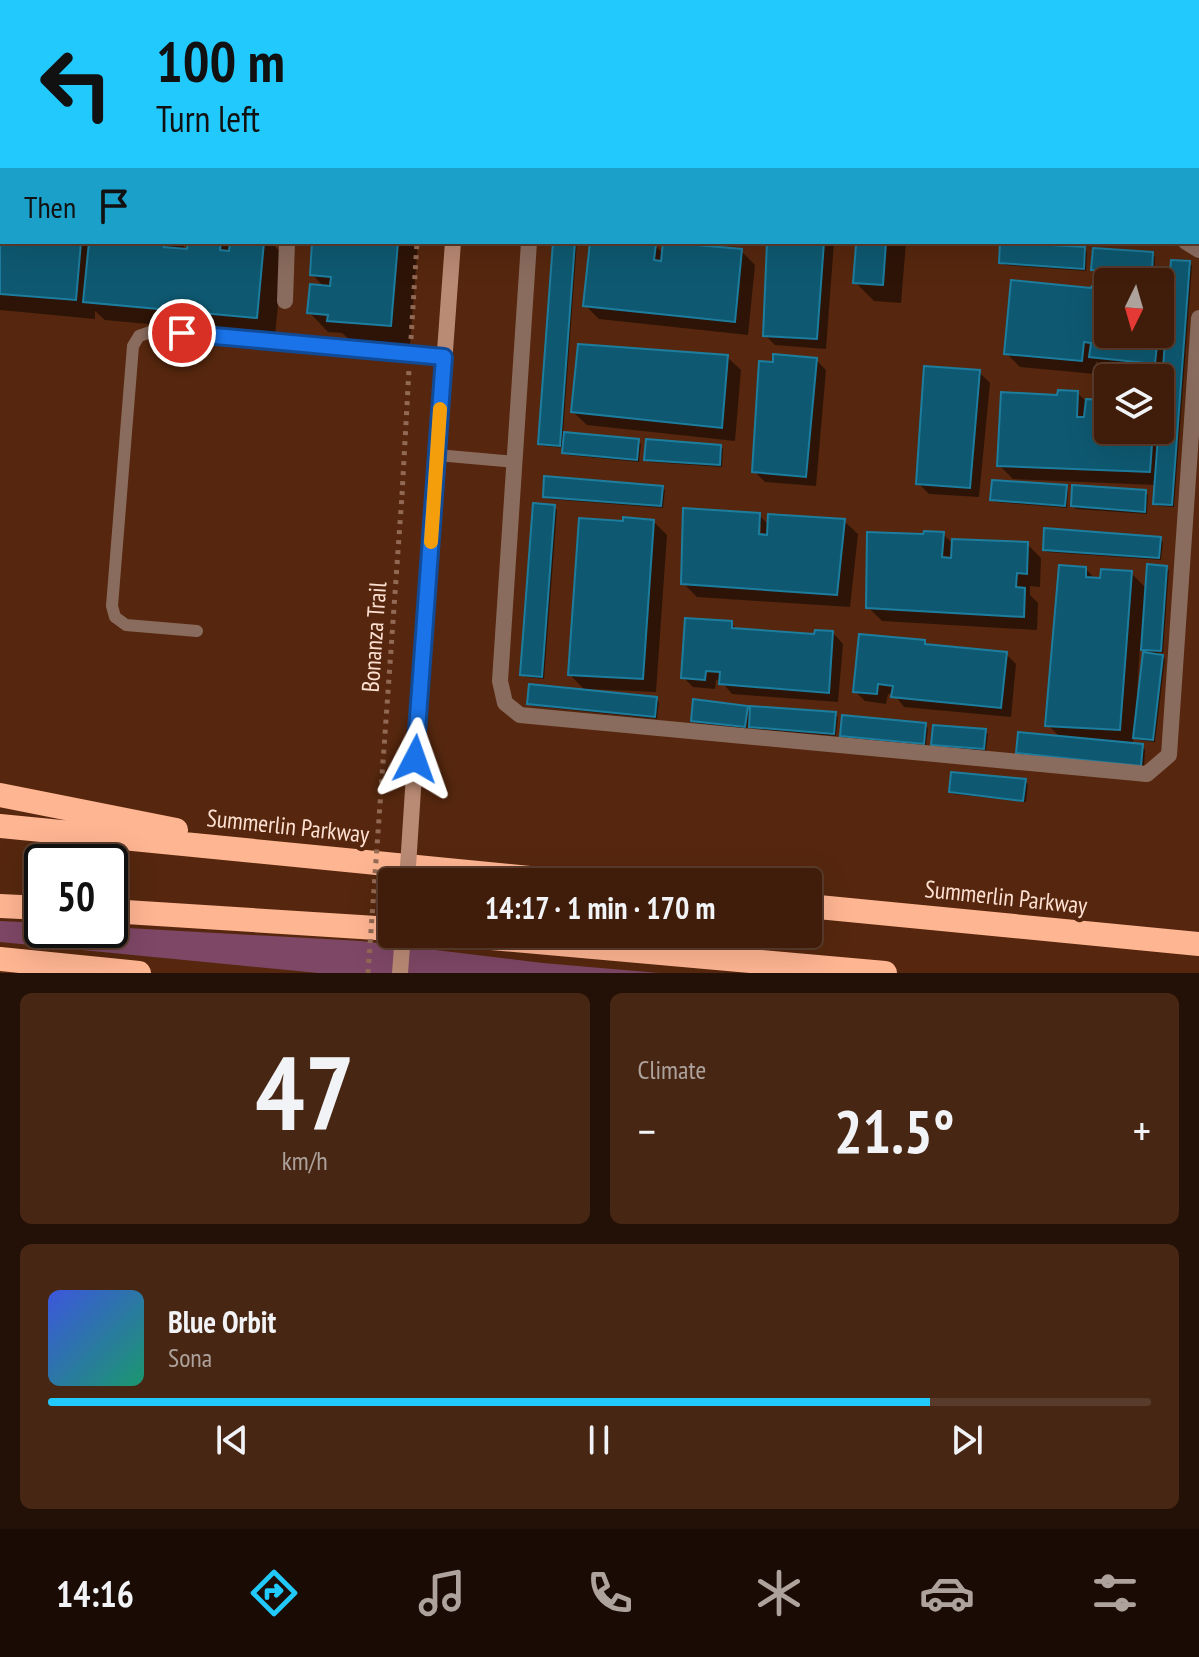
<!DOCTYPE html>
<html lang="en">
<head>
<meta charset="utf-8">
<style>
  body { margin:0; font-family:"PT Sans Narrow",sans-serif; background:#472613; color:#f1f3f6; height:100vh; display:flex; flex-direction:column; font-size:30px; white-space:nowrap }
  * { box-sizing:border-box; margin:0 }
  p { font-size:26px; color:#aea29c }
  .icon { flex:none; width:44px; height:44px; fill:none; stroke:currentColor; stroke-width:2; stroke-linecap:round; stroke-linejoin:round }
  .map { position:relative; height:973px; overflow:hidden }
  .sheet { display:flex; flex-direction:column; gap:20px; padding:20px; background:#231006; flex:1 }
  .sheet>* { flex:none }
  .top-card { position:absolute; left:0px; top:0px; width:1200px; height:244px; box-shadow:0 8px 32px #0002,0 0 0 2px #593b2b; background:#22c9fd; color:#111; overflow:hidden }
  .needle { width:52px; rotate:185deg }
  .fabs { position:absolute; left:1094px; top:268px; display:grid; gap:16px }
  .fabs a { display:grid; place-items:center; width:80px; height:80px; border-radius:8px; background:#401d0a; box-shadow:0 8px 32px #0002,0 0 0 2px #593b2b; font-size:40px }
  .speed { position:absolute; left:24px; top:844px; display:flex; gap:16px; font-size:40px; font-weight:700; text-align:center }
  .speed>* { display:grid; place-content:center; width:104px; height:104px; border-radius:50%; background:#401d0a; box-shadow:0 8px 32px #0002,0 0 0 2px #593b2b; line-height:1 }
  .speed .limit { border:4px solid #111; border-radius:12px; background:#fff; color:#111 }
  .pin { position:absolute; display:grid; place-items:center; width:68px; height:68px; color:#fff; margin:-34px; border:4px solid #fff; border-radius:50%; box-shadow:0 2px 8px #0007 }
  .me { position:absolute; width:88px; margin:-44px; rotate:4deg; stroke-linejoin:round; filter:drop-shadow(0 0 6px #0008) }
  .turn { display:flex; align-items:center; gap:28px; height:168px; padding:0 24px; font-size:36px }
  .turn .icon { width:104px; height:104px; stroke-width:2.5 }
  .turn b { display:block; font-size:56px; line-height:68px }
  .then { display:flex; align-items:center; height:76px; padding:0 24px; background:#0003; gap:16px; font-size:30px }
  .big { font-size:60px; font-weight:600; line-height:1.1 }
  .sheet .card { flex:1; display:flex; flex-direction:column; justify-content:center; gap:12px; min-width:0; padding:0 28px; border-radius:12px; background:#472613 }
  .sheet .dial { align-items:center; gap:0 }
  .dial b { font-size:104px; line-height:1 }
  .song { display:flex; align-items:center; gap:24px }
  .cover { width:96px; height:96px; border-radius:12px; background:linear-gradient(135deg,hsl(230 70% 55%),hsl(160 70% 35%)) }
  .played { height:8px; border-radius:4px; background:linear-gradient(90deg,#22c9fd 80%,#593b2b 80%) }
  .keys { display:flex; justify-content:space-around; direction:ltr }
  .heat { display:flex; justify-content:space-between; align-items:center; font-size:44px; direction:ltr }
  .sheet .tiles { flex:1; display:grid; gap:20px; grid-template-columns:1fr 1fr }
  .card:last-child { grid-column:span 2 }
  .trip { position:absolute; left:378px; top:868px; width:444px; height:80px; border-radius:8px; background:#401d0a; box-shadow:0 8px 32px #0002,0 0 0 2px #593b2b; font-weight:600; line-height:80px; text-align:center }
  .dock { display:flex; height:128px; justify-content:space-around; align-items:center; background:#1a0c04; color:#aea29c }
  .dock .icon { width:56px; height:56px }
  .dock .active { color:#22c9fd }
  .dock b { font-size:36px; color:#f1f3f6 }
  .map>svg:first-child { display:block }
  .green { fill:#7d4765 }
  .shadow { fill:#0007; fill-rule:evenodd }
  .building { fill:#0e5971; stroke:#1d7d9e; stroke-width:2 }
  .lines { fill:none; stroke-linecap:round; stroke-linejoin:round }
  .path { stroke:#926954; stroke-width:5; stroke-dasharray:4 6; stroke-linecap:butt }
  .lane { stroke:#8a6c5e; stroke-width:12 }
  .street { stroke:#8a6c5e; stroke-width:16 }
  .secondary { stroke:#b98a74; stroke-width:16 }
  .highway { stroke:#feb592; stroke-width:24 }
  .path-bridge { stroke:#926954; stroke-width:5; stroke-dasharray:4 6; stroke-linecap:butt }
  .secondary-bridge { stroke:#b98a74; stroke-width:16 }
  .route-casing { stroke:#114b97; stroke-width:20 }
  .route { stroke:#1a73e8; stroke-width:14 }
  .slow { stroke:#f59e0b; stroke-width:14 }
  .labels { text-anchor:middle; dominant-baseline:central; stroke-width:8; stroke-linejoin:round; paint-order:stroke }
  .street-label { font-size:24px; fill:#fee0d2; stroke:#56270e }
</style>
</head>
<body>
<div class="map">
<svg width="1199" height="973" viewBox="0 0 1199 973">
  <rect width="100%" height="100%" fill="#56270e"/>
  <path class="green" d="M0 921 42 923V930H110V927L361 941 543 963 659 973H318L0 942Z"/>
  <path class="shadow" d="M0 0 69 1 2 2V170Z
    M98 0H302L98 2Z
    M344 0H435V2Z
    M563 0H643L645 2H562Z
    M678 0H709L747 2H677Z
    M0 226 2 242H180L184 246 183 250 189 251 190 242H270L283 254 275 336 105 320 95 311V319L0 310Z
    M337 242H418L410 344 349 339 342 333 328 332 309 312 325 288 312 274Z
    M555 242H577L563 434 638 441 641 444 639 462 567 455 565 448 543 446 540 443Z
    M592 242 655 246 664 254 741 251 755 265 748 335 599 319 585 305Z
    M770 242H834L826 349 775 345 765 335Z
    M856 242H923V244L906 243 901 303 874 301 855 282Z
    M1084 249 1087 252 1086 271 1004 265 1001 262Z
    M1153 254 1155 257 1154 276 1096 272 1093 269Z
    M1190 263 1192 266 1174 507 1158 506 1155 503 1156 485 1013 479 999 465 1059 397 1077 393 1086 401 1108 402V430H1160L1164 376 1105 370 1096 361 1095 374 1020 367 1006 353 1108 289V334H1160V295L1170 303Z
    M727 357 741 370 735 441 587 425 573 412Z
    M816 360 826 370 816 486 765 482 754 471 775 364Z
    M979 372 990 383 979 497 929 494 918 483Z
    M720 446 723 449 722 467 649 462 646 459Z
    M662 487 665 490 663 508 548 499 545 496Z
    M1066 487 1068 490 1067 508 995 502 992 499Z
    M1145 492 1148 495 1147 514 1076 509 1073 506Z
    M554 507 557 510 544 679 525 677 523 674Z
    M759 515 769 525 844 521 858 534 850 607 697 597 683 583ZM757 525H761L760 544Z
    M653 521 667 535 656 692 589 689V692L656 699 659 702 657 719 532 706 529 703 587 692 570 675 625 523Z
    M943 534 953 544H1027L1041 558 1040 587 1030 586V595L1038 603 1037 630 882 621 868 607 925 536Z
    M1160 539 1163 542 1161 560 1047 552 1045 549Z
    M1166 568 1169 570 1163 653 1158 652 1165 659 1155 742 1138 740 1133 735V745L1145 749 1144 767 1021 755 1018 752 1061 738 1048 725 1086 569 1096 580 1131 573 1147 589ZM1140 646 1149 655 1140 694H1137Z
    M731 623 738 630 816 636 833 633 843 644 838 702 732 694 721 681 716 680 715 689 693 687 683 677Z
    M924 642 929 646 1006 654 1016 664 1011 717 904 707 894 694H888L886 704 865 701 855 691Z
    M747 707 752 713 835 714 838 717 836 736 754 729 748 724 747 729 696 723 693 720Z
    M925 725 928 728 926 745 845 738 842 735Z
    M985 731 988 734 986 751 936 747 933 744Z
    M1025 781 1028 784 1026 802 954 794 951 792Z"/>
  <path class="building" d="M0 0H49L2 2V153Z
    M96 0H181L96 2Z
    M197 0H282L197 2Z
    M330 0 352 2 415 0V2H330Z
    M561 0H632L561 2Z
    M676 0H748L675 2Z
    M1198 46H1199V198H1198Z
    M0 231 2 242H81L76 300 0 294Z
    M89 242H164V247L187 249 188 242H221L220 250 229 251 230 242H264L257 318 83 302Z
    M312 242H398L391 326 327 321 328 315 307 313 310 284 330 286 331 277 310 275Z
    M553 242H575L560 446 538 444Z
    M590 242 656 244 654 260 661 261 663 242 742 249 735 322 583 306Z
    M767 242H824L817 339 763 336Z
    M853 242H886L883 285 853 283 856 245H852Z
    M1000 242 1085 247 1084 269 999 263Z
    M1093 248 1153 252 1152 274 1091 270Z
    M1171 260 1190 261 1172 505 1153 504Z
    M1011 280 1091 288 1092 286 1108 287V334H1158L1155 364 1089 357 1091 343 1084 342 1082 361 1004 354Z
    M578 344 728 355 722 428 571 412Z
    M773 354 817 358 806 477 752 472 759 361 773 362Z
    M924 366 980 370 970 488 916 484Z
    M1058 390 1078 391 1077 417H1084L1086 399 1108 400V430H1153L1150 472 997 466 1001 392 1057 395Z
    M564 432 639 439 637 460 562 453Z
    M646 439 721 445 720 465 644 460Z
    M544 476 663 486 661 506 543 497Z
    M992 480 1067 485 1065 506 990 500Z
    M1072 485 1146 490 1145 512 1071 506Z
    M533 503 555 505 542 677 520 675Z
    M683 508 760 513 759 534 767 535 768 514 845 519 837 595 681 584Z
    M623 517 654 520 643 679 568 675 579 518 623 521Z
    M1044 528 1161 537 1159 558 1043 550Z
    M924 531 944 532 942 557 951 558 952 539 1028 542 1027 574 1017 573 1016 587 1025 588 1024 617 866 608 867 532 923 534Z
    M1147 564 1167 566 1161 651 1141 650Z
    M1059 565 1086 567V577L1100 578 1101 569 1132 571 1120 730 1045 726Z
    M685 618 732 621V628L814 634 815 630 833 631 829 693 719 684 720 672 706 671 705 680 681 678Z
    M859 634 925 640V644L1007 652 1001 708 891 697 893 686 878 684 877 694 853 692Z
    M1143 652 1163 655 1153 740 1133 738Z
    M529 684 657 697 655 717 527 704Z
    M693 699 748 706 745 727 691 721Z
    M750 706 836 712 834 734 749 727Z
    M842 715 926 723 924 744 840 736Z
    M933 725 986 729 984 749 931 745Z
    M1018 732 1143 744 1141 766 1016 753Z
    M951 772 1026 779 1023 801 949 792Z"/>
  <g class="lines">
    <path class="path" d="M433 2V0
      M411 339 417 242
      M402 495 409 369"/>
    <path class="lane" d="M437 455 515 462
      M197 631 126 625 115 617 112 606 133 346 139 336 156 330 444 357"/>
    <path class="street" d="M60 2V0
      M301 2V0
      M876 2V0
      M907 2 908 0
      M0 183H2
      M529 242 500 681 505 703 520 715 1147 774 1169 755 1199 318
      M1186 242 1199 250
      M285 301 287 242"/>
    <path class="secondary" d="M473 2V0
      M415 759 453 242
      M400 973 403 934"/>
    <path class="highway" d="M0 795 176 830
      M0 826 570 882
      M0 906 42 908
      M808 906 1199 944
      M110 911 392 929
      M446 934 885 973
      M0 959 139 973"/>
    <path class="path-bridge" d="M368 973 402 495"/>
    <path class="secondary-bridge" d="M407 882 415 759"/>
  </g>
  <g class="lines">
    <g class="route-casing">
      <path id="route" d="M182 333 444 357 415 759"/>
    </g>
    <use href="#route" class="route"/>
    <path class="slow" d="M431 542 440 409"/>
  </g>
  <g class="labels">
    <g class="street-label">
      <text transform="translate(374 637) rotate(-86)">Bonanza Trail</text>
      <text transform="translate(288 826) rotate(6)">Summerlin Parkway</text>
      <text transform="translate(1006 897) rotate(6)">Summerlin Parkway</text>
    </g>
  </g>
</svg>
<div class="fabs">
<a><svg class="needle" viewBox="-14 -14 28 28"><path d="M0-13l5 13h-10z" fill="#e53935"/><path d="M0 13l5-13h-10z" fill="#aea29c"/></svg></a>
<a><svg class="icon" aria-label="layers" viewBox="0 0 24 24"><path d="M12 4l9 5-9 5-9-5zM3 14l9 5 9-5"/></svg></a>
</div>
<div class="speed"><div class="limit">50</div></div>
<div class="pin" style="left:182px;top:333px;background:#d93025"><svg class="icon" aria-label="arrive" viewBox="0 0 24 24"><path d="M6 21V4h12l-3 4 3 4H6"/></svg></div>
<svg class="me" style="left:415px;top:759px" viewBox="-20 -20 40 40"><path d="M0-17L14 15 0 8-14 15z" fill="#1a73e8" stroke="#fff" stroke-width="4"/></svg>
<div class="trip">14:17 · 1 min · 170 m</div>
<div class="top-card">
<div class="turn"><svg class="icon" aria-label="left" viewBox="0 0 24 24"><path d="M17 20v-9H6M10 6l-5 5 5 5"/></svg><div><b>100 m</b>Turn left</div></div>
<div class="then">Then<svg class="icon" aria-label="arrive" viewBox="0 0 24 24"><path d="M6 21V4h12l-3 4 3 4H6"/></svg></div>
</div>
</div>
<section class="sheet">
<div class="tiles">
<div class="card dial"><b>47</b><p>km/h</p></div>
<div class="card"><p>Climate</p>
<div class="heat"><a>−</a><b class="big">21.5°</b><a>+</a></div>
</div>
<div class="card">
<div class="song"><i class="cover"></i><div><b>Blue Orbit</b><p>Sona</p></div></div>
<div class="played"></div>
<div class="keys"><svg class="icon" aria-label="previous" viewBox="0 0 24 24"><path d="M18 5L8 12l10 7zM5 5v14"/></svg><svg class="icon" aria-label="pause" viewBox="0 0 24 24"><path d="M8 5v14M16 5v14"/></svg><svg class="icon" aria-label="next" viewBox="0 0 24 24"><path d="M6 5l10 7-10 7zM19 5v14"/></svg></div>
</div>
</div>
</section>
<nav class="dock">
<b>14:16</b>
<svg class="icon active" aria-label="directions" viewBox="0 0 24 24"><path d="M12 3l9 9-9 9-9-9zM9 14v-3h6M13 9l2 2-2 2"/></svg>
<svg class="icon" aria-label="music" viewBox="0 0 24 24"><path d="M9 18V5l10-2v13"/><circle cx="6" cy="18" r="3"/><circle cx="16" cy="16" r="3"/></svg>
<svg class="icon" aria-label="phone" viewBox="0 0 24 24"><path d="M5 4h4l2 5-3 2q2 4 5 5l2-3 5 2v4C11 20 4 13 5 4z"/></svg>
<svg class="icon" aria-label="climate" viewBox="0 0 24 24"><path d="M12 3v18M4 7l16 10M4 17L20 7"/></svg>
<svg class="icon" aria-label="car" viewBox="0 0 24 24"><path d="M5 17H2v-5l4-1 3-4h7l3 4 3 1v5h-3M9 17h6M6 11h13"/><circle cx="7" cy="17" r="2"/><circle cx="17" cy="17" r="2"/></svg>
<svg class="icon" aria-label="filters" viewBox="0 0 24 24"><path d="M4 7h16M4 17h16"/><circle cx="9" cy="7" r="2"/><circle cx="15" cy="17" r="2"/></svg>
</nav>
</body>
</html>
